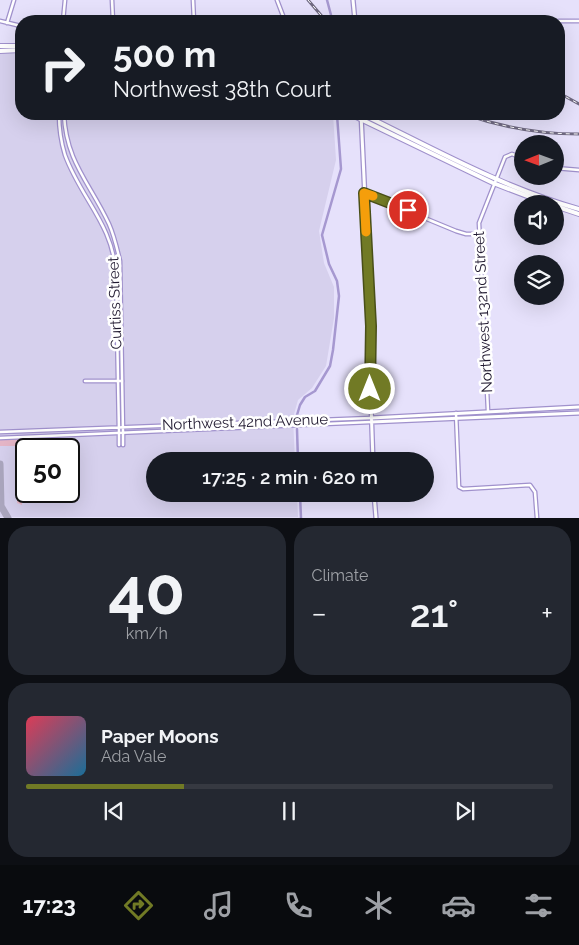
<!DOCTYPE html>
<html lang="en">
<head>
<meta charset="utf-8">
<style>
  body { margin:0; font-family:Raleway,sans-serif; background:#242831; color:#f1f3f6; height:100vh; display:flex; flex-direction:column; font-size:19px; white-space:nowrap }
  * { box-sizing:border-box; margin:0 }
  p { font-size:16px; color:#9ea1a6 }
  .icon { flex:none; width:28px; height:28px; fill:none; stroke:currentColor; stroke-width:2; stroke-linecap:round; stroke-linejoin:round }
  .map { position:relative; height:518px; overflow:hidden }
  .drawer { display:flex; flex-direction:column; gap:8px; padding:8px; background:#0d0f14; flex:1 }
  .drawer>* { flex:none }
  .guide { position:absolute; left:15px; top:15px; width:550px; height:105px; border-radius:20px; box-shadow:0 5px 20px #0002; background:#171b24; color:#f1f3f6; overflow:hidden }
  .needle { width:32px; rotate:269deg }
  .fabs { position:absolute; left:514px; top:135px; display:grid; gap:10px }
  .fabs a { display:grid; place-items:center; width:50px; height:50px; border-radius:50%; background:#171b24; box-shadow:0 5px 20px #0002; font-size:25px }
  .speed { position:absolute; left:15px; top:438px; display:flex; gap:10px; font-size:25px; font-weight:700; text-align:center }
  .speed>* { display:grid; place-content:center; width:65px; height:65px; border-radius:50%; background:#171b24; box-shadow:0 5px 20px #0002; line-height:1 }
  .speed .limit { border:2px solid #111; border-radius:8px; background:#fff; color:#111 }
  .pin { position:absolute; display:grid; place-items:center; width:42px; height:42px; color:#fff; margin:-21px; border:2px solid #fff; border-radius:50%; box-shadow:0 1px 5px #0007 }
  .me { position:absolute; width:55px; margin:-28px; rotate:0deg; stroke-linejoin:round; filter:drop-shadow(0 0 4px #0008) }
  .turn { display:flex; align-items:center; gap:18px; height:105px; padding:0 15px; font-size:22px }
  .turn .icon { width:65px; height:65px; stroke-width:2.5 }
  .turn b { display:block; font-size:35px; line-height:42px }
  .big { font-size:38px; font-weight:600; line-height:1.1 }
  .drawer .tile { flex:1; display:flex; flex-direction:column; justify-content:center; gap:8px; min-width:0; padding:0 18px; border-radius:20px; background:#242831 }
  .drawer .dial { align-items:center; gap:0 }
  .dial b { font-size:65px; line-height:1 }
  .song { display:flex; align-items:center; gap:15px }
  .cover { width:60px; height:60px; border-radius:8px; background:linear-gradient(135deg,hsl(350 70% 55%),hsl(200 70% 35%)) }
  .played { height:5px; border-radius:2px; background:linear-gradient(90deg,#717a25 30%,#363941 30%) }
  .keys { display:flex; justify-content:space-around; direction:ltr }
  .heat { display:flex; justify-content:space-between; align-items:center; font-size:28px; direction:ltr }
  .drawer .tiles { flex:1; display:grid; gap:8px; grid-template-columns:1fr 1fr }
  .tile:last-child { grid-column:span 2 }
  .trip { position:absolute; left:146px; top:452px; width:288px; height:50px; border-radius:25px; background:#171b24; box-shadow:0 5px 20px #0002; font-weight:600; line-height:50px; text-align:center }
  .menu { display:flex; height:80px; justify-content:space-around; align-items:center; background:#090b0e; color:#9ea1a6 }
  .menu .icon { width:35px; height:35px }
  .menu .on { color:#717a25 }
  .menu b { font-size:22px; color:#f1f3f6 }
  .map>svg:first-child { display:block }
  .built { fill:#d6d0ed; fill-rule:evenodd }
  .green { fill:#e5b6c7 }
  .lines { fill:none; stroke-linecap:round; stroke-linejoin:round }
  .canal { stroke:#a698d0; stroke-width:2.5 }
  .taxiway { stroke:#aba6be; stroke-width:7 }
  .minor-casing { stroke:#a091cc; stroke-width:5 }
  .tertiary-casing { stroke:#a091cc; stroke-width:5 }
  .secondary-casing { stroke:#a091cc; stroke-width:5.5 }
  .primary-casing { stroke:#a091cc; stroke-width:6 }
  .minor { stroke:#fff; stroke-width:2.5 }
  .tertiary { stroke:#fff; stroke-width:2.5 }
  .secondary { stroke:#fff; stroke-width:3 }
  .primary { stroke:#fff; stroke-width:4 }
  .rail-casing { stroke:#706a82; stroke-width:3 }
  .rail { stroke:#fff; stroke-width:1; stroke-dasharray:4; stroke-linecap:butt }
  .route-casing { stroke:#494f18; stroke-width:12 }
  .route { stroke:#717a25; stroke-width:9 }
  .slow { stroke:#f59e0b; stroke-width:9 }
  .labels { text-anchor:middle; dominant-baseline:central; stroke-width:5; stroke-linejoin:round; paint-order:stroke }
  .street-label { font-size:15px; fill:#201930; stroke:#fff }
</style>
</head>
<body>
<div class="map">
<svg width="579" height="518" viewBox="0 0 579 518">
  <rect width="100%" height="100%" fill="#e6e1fb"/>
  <path class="built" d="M0 45H21V114H333L336 160 319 231 324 263 334 287V318L326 366 312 388 298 400 293 418 295 461H155V494H297L298 517H0ZM26 449H69V491H26Z"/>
  <path class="green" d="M0 439H21V446L18 448V446H0Z
    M17 469H21L22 505 17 503Z"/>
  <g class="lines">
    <path class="canal" d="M327 0 331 15
      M297 415 300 405 305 397 315 391 330 366 333 350 339 296 337 281 329 264 322 235 341 169 337 115
      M297 429 298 461
      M300 494 301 518"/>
    <path class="taxiway" d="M0 464 1 506 8 518"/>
    <g class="minor-casing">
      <path id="minor" d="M112 0 113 21
        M193 0 194 21
        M0 21 21 26
        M63 21 65 0
        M559 21H579
        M7 23 14 0
        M555 168 579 170
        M364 193 456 231 466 234H479
        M85 381H122
        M488 411 479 223 505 157 512 154 522 158
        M456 413 459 487 463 489 530 485 535 492 537 518
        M123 432V445
        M119 445V432"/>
    </g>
    <g class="tertiary-casing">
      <path id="tertiary" d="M277 0 285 21
        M59 114C59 128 61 142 65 155 81 199 113 224 116 274L119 432
        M64 114C66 162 90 183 109 224 114 235 117 248 120 261L123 432
        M0 432 371 418
        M0 438 371 422"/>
    </g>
    <g class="secondary-casing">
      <path id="secondary" d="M353 0 355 21
        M361 114 371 326 370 375 373 461
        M371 418 579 407
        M371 422 579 413
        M374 494 376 518"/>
    </g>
    <g class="primary-casing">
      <path id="primary" d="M0 46H21
        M0 51 21 50
        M350 114 493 183 548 204
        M362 114C432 148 503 188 579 209
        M555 206 579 214"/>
    </g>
    <use href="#minor" class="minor"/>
    <use href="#tertiary" class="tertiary"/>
    <use href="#secondary" class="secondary"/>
    <use href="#primary" class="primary"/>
    <g class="rail-casing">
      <path id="rail" d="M308 0 326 21
        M559 93 579 104
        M464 114C501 127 540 134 579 134"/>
    </g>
    <use href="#rail" class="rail"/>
  </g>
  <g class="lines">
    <g class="route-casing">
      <path id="route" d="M370 389 371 326 364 193 408 210"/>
    </g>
    <use href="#route" class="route"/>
    <path class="slow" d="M366 232 364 193 373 196"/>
  </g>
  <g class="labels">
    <g class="street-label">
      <text transform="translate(115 303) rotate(-92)">Curtiss Street</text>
      <text transform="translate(483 312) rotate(-93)">Northwest 132nd Street</text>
      <text transform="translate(245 422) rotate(-2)">Northwest 42nd Avenue</text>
    </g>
  </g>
</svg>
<div class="fabs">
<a><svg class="needle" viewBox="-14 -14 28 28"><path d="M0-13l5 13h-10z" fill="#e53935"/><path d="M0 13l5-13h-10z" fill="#9ea1a6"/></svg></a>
<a><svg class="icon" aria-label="sound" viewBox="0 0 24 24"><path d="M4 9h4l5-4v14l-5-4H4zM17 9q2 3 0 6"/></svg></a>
<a><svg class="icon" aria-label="layers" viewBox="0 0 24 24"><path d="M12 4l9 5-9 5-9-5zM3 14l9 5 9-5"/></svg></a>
</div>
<div class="speed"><div class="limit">50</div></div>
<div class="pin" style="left:408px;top:210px;background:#d93025"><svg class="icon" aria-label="arrive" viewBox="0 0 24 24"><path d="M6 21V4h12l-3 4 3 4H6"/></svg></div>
<svg class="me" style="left:370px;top:389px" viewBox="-20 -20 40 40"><circle r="17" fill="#717a25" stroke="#fff" stroke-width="3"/><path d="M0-11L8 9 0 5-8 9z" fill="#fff"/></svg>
<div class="trip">17:25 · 2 min · 620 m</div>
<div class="guide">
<div class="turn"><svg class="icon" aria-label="right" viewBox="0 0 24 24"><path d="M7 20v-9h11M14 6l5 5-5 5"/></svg><div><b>500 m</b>Northwest 38th Court</div></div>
</div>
</div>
<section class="drawer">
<div class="tiles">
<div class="tile dial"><b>40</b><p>km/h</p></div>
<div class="tile"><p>Climate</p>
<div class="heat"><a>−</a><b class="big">21°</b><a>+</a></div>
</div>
<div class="tile">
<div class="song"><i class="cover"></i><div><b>Paper Moons</b><p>Ada Vale</p></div></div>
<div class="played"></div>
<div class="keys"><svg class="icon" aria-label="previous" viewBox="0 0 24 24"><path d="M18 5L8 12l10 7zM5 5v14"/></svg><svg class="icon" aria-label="pause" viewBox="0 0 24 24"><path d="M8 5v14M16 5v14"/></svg><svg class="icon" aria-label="next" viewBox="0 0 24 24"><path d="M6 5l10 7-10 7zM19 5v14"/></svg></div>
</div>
</div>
</section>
<nav class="menu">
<b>17:23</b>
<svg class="icon on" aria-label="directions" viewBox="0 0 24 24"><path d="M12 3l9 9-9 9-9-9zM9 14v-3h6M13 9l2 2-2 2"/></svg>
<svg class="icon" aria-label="music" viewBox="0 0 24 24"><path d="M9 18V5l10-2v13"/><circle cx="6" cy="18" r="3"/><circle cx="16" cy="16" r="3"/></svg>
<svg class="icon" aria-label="phone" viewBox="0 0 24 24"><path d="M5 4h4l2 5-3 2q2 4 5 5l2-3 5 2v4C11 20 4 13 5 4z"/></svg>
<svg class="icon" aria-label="climate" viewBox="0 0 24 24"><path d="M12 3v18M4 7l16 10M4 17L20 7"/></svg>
<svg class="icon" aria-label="car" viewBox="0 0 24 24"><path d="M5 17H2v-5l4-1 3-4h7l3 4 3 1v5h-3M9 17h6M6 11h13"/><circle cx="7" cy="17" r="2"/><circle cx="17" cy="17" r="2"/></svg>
<svg class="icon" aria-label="filters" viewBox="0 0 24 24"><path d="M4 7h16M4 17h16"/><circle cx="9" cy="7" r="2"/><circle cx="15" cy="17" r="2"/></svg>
</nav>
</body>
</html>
